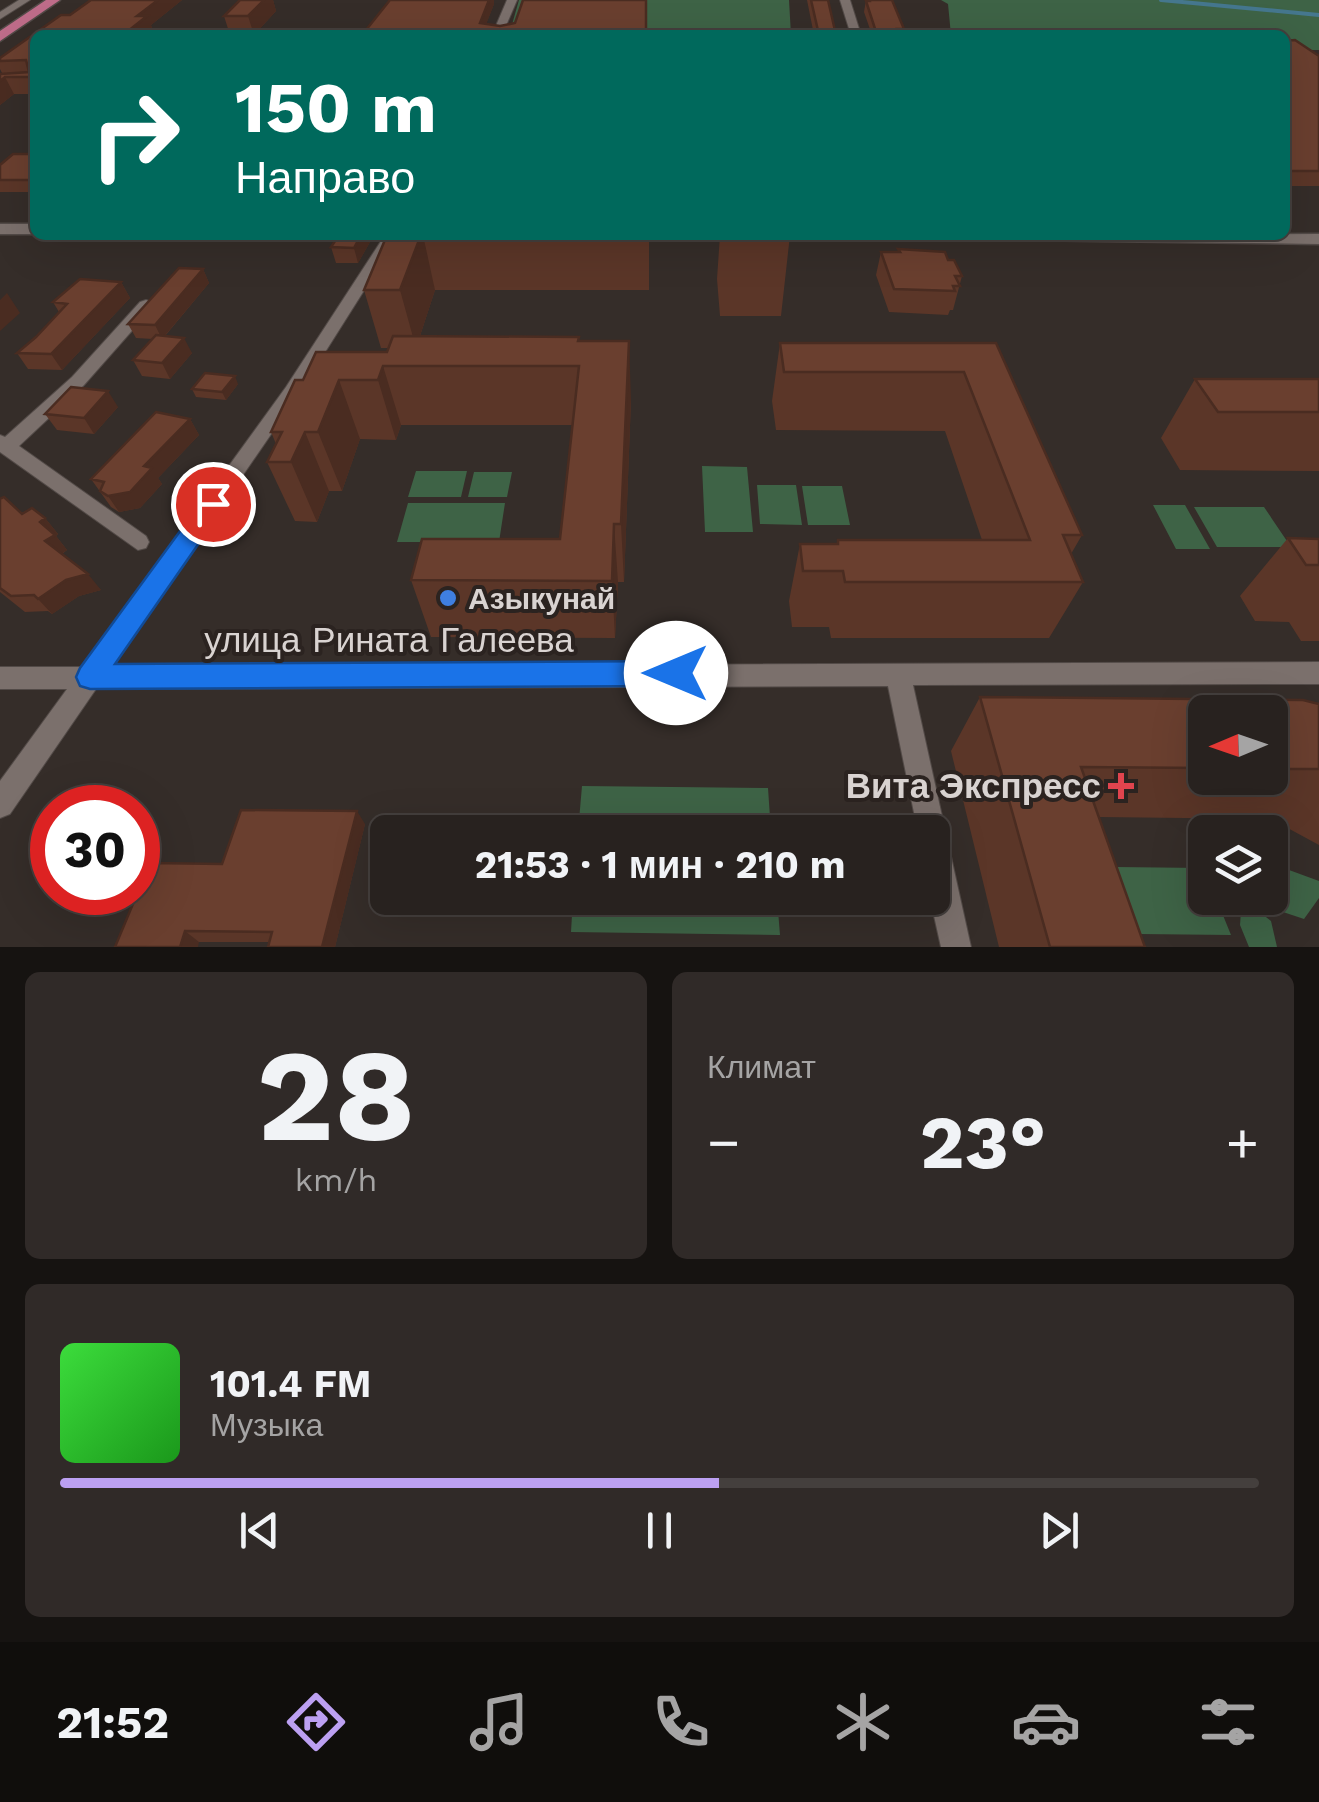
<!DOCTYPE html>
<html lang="ru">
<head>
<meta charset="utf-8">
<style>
  body { margin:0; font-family:"Work Sans",sans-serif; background:#302a28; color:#f1f3f6; height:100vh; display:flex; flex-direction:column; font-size:38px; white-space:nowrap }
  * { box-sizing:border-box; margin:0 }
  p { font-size:32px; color:#a5a4a4 }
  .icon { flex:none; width:55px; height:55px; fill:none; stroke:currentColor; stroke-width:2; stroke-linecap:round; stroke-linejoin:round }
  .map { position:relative; height:947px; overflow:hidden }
  .panel { display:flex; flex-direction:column; gap:25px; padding:25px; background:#161311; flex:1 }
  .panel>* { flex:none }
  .banner { position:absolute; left:30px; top:30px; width:1260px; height:210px; border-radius:15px; box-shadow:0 10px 40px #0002,0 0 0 2px #443f3d; background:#00695c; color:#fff; overflow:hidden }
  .needle { width:65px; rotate:268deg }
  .tools { position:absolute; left:1188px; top:695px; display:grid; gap:20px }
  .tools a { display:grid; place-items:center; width:100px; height:100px; border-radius:15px; background:#28221f; box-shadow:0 10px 40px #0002,0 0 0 2px #443f3d; font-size:50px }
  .speed { position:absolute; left:30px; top:785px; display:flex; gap:20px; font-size:50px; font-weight:700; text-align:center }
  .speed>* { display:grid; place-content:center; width:130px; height:130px; border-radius:50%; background:#28221f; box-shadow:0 10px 40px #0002,0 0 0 2px #443f3d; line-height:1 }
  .speed .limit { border:15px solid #d22; background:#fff; color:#111 }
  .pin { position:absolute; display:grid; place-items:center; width:85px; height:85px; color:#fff; margin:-42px; border:5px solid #fff; border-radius:50%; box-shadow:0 2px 10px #0007 }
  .me { position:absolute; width:110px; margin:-55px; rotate:270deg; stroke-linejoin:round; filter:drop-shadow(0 0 8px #0008) }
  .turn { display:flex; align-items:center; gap:35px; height:210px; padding:0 40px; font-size:45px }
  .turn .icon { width:130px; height:130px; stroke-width:2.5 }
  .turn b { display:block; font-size:70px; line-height:85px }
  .big { font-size:75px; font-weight:700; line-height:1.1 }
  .panel .tile { flex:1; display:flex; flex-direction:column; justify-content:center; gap:15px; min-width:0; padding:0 35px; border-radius:15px; background:#302a28 }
  .panel .dial { align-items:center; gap:0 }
  .dial b { font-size:130px; line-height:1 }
  .song { display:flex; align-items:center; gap:30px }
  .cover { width:120px; height:120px; border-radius:15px; background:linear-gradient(135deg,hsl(120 70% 55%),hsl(120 70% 35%)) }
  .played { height:10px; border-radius:5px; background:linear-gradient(90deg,#bca0f2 55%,#443f3d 55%) }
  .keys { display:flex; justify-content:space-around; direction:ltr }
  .heat { display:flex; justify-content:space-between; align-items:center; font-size:55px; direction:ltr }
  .panel .tiles { flex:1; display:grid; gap:25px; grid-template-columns:1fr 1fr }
  .tile:last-child { grid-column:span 2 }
  .trip { position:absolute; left:370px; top:815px; width:580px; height:100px; border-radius:15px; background:#28221f; box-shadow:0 10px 40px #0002,0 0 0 2px #443f3d; font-weight:700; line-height:100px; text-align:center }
  .menu { display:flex; height:160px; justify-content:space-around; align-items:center; background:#100e0c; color:#a5a4a4 }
  .menu .icon { width:70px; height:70px }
  .menu .current { color:#bca0f2 }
  .menu b { font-size:45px; color:#f1f3f6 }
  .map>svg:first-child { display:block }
  .green { fill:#3e6346 }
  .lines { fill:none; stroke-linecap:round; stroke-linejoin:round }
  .stream { stroke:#45778e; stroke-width:4 }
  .minor-casing { stroke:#524a47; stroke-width:2 }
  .tertiary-casing { stroke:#524a47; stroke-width:3 }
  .primary-casing { stroke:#524a47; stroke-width:3 }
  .minor { fill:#7b706c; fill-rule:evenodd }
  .tertiary { fill:#7b706c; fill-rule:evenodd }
  .primary { fill:#be6c89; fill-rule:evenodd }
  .wall { fill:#5b3628; fill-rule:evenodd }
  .shaded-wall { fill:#4a2c21 }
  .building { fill:#6a3f2f; stroke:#4a2c21; stroke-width:2.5 }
  .route { fill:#1a73e8; stroke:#114b97; stroke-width:2.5 }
  .shop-dot { fill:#3f7fe0; stroke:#2b2320; stroke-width:4 }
  .health-dot { fill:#e0444e; stroke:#2b2320; stroke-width:4 }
  .labels { text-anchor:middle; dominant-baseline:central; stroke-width:8; stroke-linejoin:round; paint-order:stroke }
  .poi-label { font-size:30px; font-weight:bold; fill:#d9d3d1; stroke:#2b2320; text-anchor:start }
  .near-street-label { font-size:35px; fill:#d9d3d1; stroke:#2b2320 }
  .near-poi-label { font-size:35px; font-weight:bold; fill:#d9d3d1; stroke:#2b2320; text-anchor:end }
</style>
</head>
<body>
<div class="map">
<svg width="1319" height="947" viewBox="0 0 1319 947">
  <rect width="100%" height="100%" fill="#352d29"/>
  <path class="green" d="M519 0H789L791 35H509Z
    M941 0H1319V50H1285V35H951L948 4Z
    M702 466 747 467 753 532H705Z
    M416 471H467L461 497H408Z
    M474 472H512L507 497H468Z
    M757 485H796L802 525 760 524Z
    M802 486H842L850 525H808Z
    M408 503H505L499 542H397Z
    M1153 505H1185L1210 549H1176Z
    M1194 507H1264L1291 547H1217Z
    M582 786 768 788 771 832H578Z
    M1270 863 1319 881V898L1304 919 1283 912 1273 917 1252 898H1270Z
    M1116 867 1203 868 1205 898H1216L1231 935 1139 934Z
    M573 898H777L780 935 571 932Z
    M1242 898 1271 921 1277 947H1249L1240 925Z"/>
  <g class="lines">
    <path class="stream" d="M1161 0 1319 15"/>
    <g class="minor-casing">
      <path id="minor" d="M19 0H30L0 19V12Z
        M507 0H517L502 35H492Z
        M840 0H850L861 35H851Z
        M385 235H399L298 395 111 667 1319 662V684L913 685 971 947H941L930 898 932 832H918L888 686 96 689 10 814 0 818V781L67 689H0V667H83L286 387Z
        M146 300 152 302V308L84 385 19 446 146 536 149 542 146 548 138 550 0 452V435L5 437 72 377 140 302Z"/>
    </g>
    <g class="tertiary-casing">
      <path id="tertiary" d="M0 224H35V234H0Z
        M1319 234V244L1025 240 1016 235Z"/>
    </g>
    <g class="primary-casing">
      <path id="primary" d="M46 0H60L0 41V31Z"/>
    </g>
    <use href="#minor" class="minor"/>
    <use href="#tertiary" class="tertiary"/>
    <use href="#primary" class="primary"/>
  </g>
  <path class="wall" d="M91 0H182L151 25 153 32 149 35H35V94H14L0 105V74L2 73 0 69V58L61 15H70Z
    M240 0H273L276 11 254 35H230L224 16Z
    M807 0H828L836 35H814Z
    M866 0H892L904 29 903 35H872L864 12Z
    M494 4 486 24 500 26 515 23 646 35H362Z
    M1285 41 1319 56V186H1285Z
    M35 154V192H0V165Z
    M339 235H369L370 242 358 263H336L331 247Z
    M387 235H649V290H435L420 336 579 341 631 400 624 582H618L615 638 431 637 411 580 560 539 572 425H401L396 440 360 439 342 491H329L317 522 295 521 267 462 276 444 271 432 303 380 387 352 388 348H381L364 290Z
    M720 235H790L781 316H720L717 279Z
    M898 249 948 260 962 276 953 310H950L948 315 889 312 876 275 881 252H898Z
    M203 269 209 283 165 336 192 353 170 379 142 376 133 360 153 339 136 338 128 324Z
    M121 282 130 298 62 370 28 369 17 353 36 337 59 312 53 302Z
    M780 343H996L1082 535 1071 554 1083 582 1049 638H831L829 627H792L789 601 800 544H837L838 540H982L945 431 776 430 772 401Z
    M1195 379H1319V471L1180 470 1161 438Z
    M238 384 226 400 196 397 192 389Z
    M118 407 94 434 57 430 45 414Z
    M190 419 199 435 158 478 162 484 140 508 119 512 111 507 91 479Z
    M0 499 22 514 45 518 58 534 56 536 67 550 62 554 101 590 79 596 52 614 48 611 25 612 0 592Z
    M1288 538 1319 539V641H1301L1289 622 1255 621 1240 596Z
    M980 697 1319 704V845L1271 819 1099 817 1145 947H999L951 751ZM1205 712H1270V778H1205Z
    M365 824 335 947H268L269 942H199L115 947 222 864Z"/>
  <path class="shaded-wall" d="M158 0H182L151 25 153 32 149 35H123L137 16Z
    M264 0H273L276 11 254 35 248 16Z
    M489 0H494V4L482 35 480 23Z
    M5 77 14 94 0 105V81Z
    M361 235H369L370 242 358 263 354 248Z
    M421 235H423L435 290 416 348 400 290Z
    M203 269 209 283 162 339 155 325Z
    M121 282 130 298 62 370 51 354Z
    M7 293 20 313 0 331V300Z
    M184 338 192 353 170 379 162 363Z
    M629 341 631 400 624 582 621 524Z
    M383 366 401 425 396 440 378 380Z
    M235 376 238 384 226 400 222 392Z
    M339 380 360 439 342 491 318 432Z
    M108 391 118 407 94 434 84 418Z
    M190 419 199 435 158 478 162 484 140 508 119 512 108 496 144 466Z
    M305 432 329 491 317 522 291 462Z
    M45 518 58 534 56 536 67 550 58 556 45 541 40 522Z
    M614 524 618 582 615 638 612 581Z
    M88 574 101 590 79 596 52 614 38 599 66 580Z
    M357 811 365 824 335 947H322Z
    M185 931 199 942 198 947H180Z"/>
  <path class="building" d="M91 0H158L137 16H147L123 35H35V77H5L0 81V74L29 72 26 60 0 61V58L61 15H70Z
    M240 0H264L248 16H224Z
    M390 0H489L480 23 500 26 515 23 523 0H646V35H625V32L542 33 541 35H362Z
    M811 0H828L836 35H819Z
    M870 0H892L904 29H897L899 35H877L866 1H870Z
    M1295 40 1319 56V171H1285V41Z
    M13 154H35V180H0V165Z
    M339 235H361L354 248 331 247Z
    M387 235H421L400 290H364Z
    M724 235H790V238H725Z
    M898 249 945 252 948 260H954L962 276H955L960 286H953L955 291 894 289 881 252H900Z
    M179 268 203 269 155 325 128 324Z
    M80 279 121 282 51 354 17 353 36 337 67 304 53 302Z
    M156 335 184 338 162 363 133 360Z
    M393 336 579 337 578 341H629L621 524H614L612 581 411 580 422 539H560L579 366H383L378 380H339L318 432H305L291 462H267L282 432H271L295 380H303L316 352H387Z
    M780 343H996L1082 535H1063L1083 582H845L843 571H803L800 544H838V540H1030L964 372H784Z
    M205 373 235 376 222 392 192 389Z
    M1195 379H1319V412H1218Z
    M71 387 108 391 84 418 45 414Z
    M156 412 190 419 144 466 152 468 130 492 108 496 100 491 104 482 91 479Z
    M4 497 22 514 32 508 45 518 40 522 55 535 45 541 88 574 66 580 38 599 34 595 11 596 0 588V499Z
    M1288 538 1319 539V565H1306Z
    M980 697 1303 700 1319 704V769H1270V712H1205V768L1081 767 1145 947H1050Z
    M241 810 357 811 322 947H268L272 932 185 931 180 947H115L150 863 222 864Z"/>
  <path class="route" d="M213 495 225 504 222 510 115 664 676 661 686 665 690 673 686 682 676 686 90 689 80 686 76 677 80 668 205 497Z"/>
  <circle class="shop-dot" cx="448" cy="598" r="10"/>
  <path class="health-dot" d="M1116 771h10v10h10v10h-10v10h-10v-10h-10v-10h10z"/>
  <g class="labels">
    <g class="poi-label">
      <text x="468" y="598">Азыкунай</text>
    </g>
    <g class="near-street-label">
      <text x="389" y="640">улица Рината Галеева</text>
    </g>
    <g class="near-poi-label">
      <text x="1101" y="786">Вита Экспресс</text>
    </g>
  </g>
</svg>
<div class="tools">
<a><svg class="needle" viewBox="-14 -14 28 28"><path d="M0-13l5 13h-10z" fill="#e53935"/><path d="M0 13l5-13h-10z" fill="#a5a4a4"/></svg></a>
<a><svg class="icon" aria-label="layers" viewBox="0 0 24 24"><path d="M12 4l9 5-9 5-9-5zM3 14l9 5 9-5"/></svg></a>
</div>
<div class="speed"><div class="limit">30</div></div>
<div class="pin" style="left:213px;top:504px;background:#d93025"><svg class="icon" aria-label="arrive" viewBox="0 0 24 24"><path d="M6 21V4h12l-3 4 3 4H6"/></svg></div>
<svg class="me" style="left:676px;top:673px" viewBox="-20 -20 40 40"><circle r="19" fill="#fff"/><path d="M0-13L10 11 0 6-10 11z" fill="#1a73e8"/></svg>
<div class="trip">21:53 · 1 мин · 210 m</div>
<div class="banner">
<div class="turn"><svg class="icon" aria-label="right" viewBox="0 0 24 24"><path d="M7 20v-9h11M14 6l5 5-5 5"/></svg><div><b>150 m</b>Направо</div></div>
</div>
</div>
<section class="panel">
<div class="tiles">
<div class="tile dial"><b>28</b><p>km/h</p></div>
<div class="tile"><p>Климат</p>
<div class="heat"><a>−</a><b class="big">23°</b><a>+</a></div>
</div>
<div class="tile">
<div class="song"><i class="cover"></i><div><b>101.4 FM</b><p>Музыка</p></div></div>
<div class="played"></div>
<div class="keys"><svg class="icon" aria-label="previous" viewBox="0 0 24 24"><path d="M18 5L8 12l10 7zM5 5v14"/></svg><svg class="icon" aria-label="pause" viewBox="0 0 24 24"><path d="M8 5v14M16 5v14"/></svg><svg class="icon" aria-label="next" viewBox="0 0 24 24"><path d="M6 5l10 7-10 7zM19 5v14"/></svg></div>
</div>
</div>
</section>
<nav class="menu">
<b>21:52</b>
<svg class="icon current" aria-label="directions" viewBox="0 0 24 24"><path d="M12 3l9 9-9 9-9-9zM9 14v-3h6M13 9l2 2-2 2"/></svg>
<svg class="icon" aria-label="music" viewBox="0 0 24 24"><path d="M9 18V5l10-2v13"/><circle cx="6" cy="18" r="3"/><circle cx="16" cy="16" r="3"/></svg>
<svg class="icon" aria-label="phone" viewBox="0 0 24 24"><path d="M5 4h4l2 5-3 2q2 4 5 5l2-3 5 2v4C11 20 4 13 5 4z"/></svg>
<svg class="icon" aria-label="climate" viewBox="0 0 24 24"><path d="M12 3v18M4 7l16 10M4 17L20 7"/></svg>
<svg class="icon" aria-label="car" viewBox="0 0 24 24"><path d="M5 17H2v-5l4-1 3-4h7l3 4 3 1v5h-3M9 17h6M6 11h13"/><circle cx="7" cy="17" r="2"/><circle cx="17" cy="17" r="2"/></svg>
<svg class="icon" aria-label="filters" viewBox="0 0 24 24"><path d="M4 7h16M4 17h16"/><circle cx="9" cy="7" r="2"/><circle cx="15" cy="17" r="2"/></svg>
</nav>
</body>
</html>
